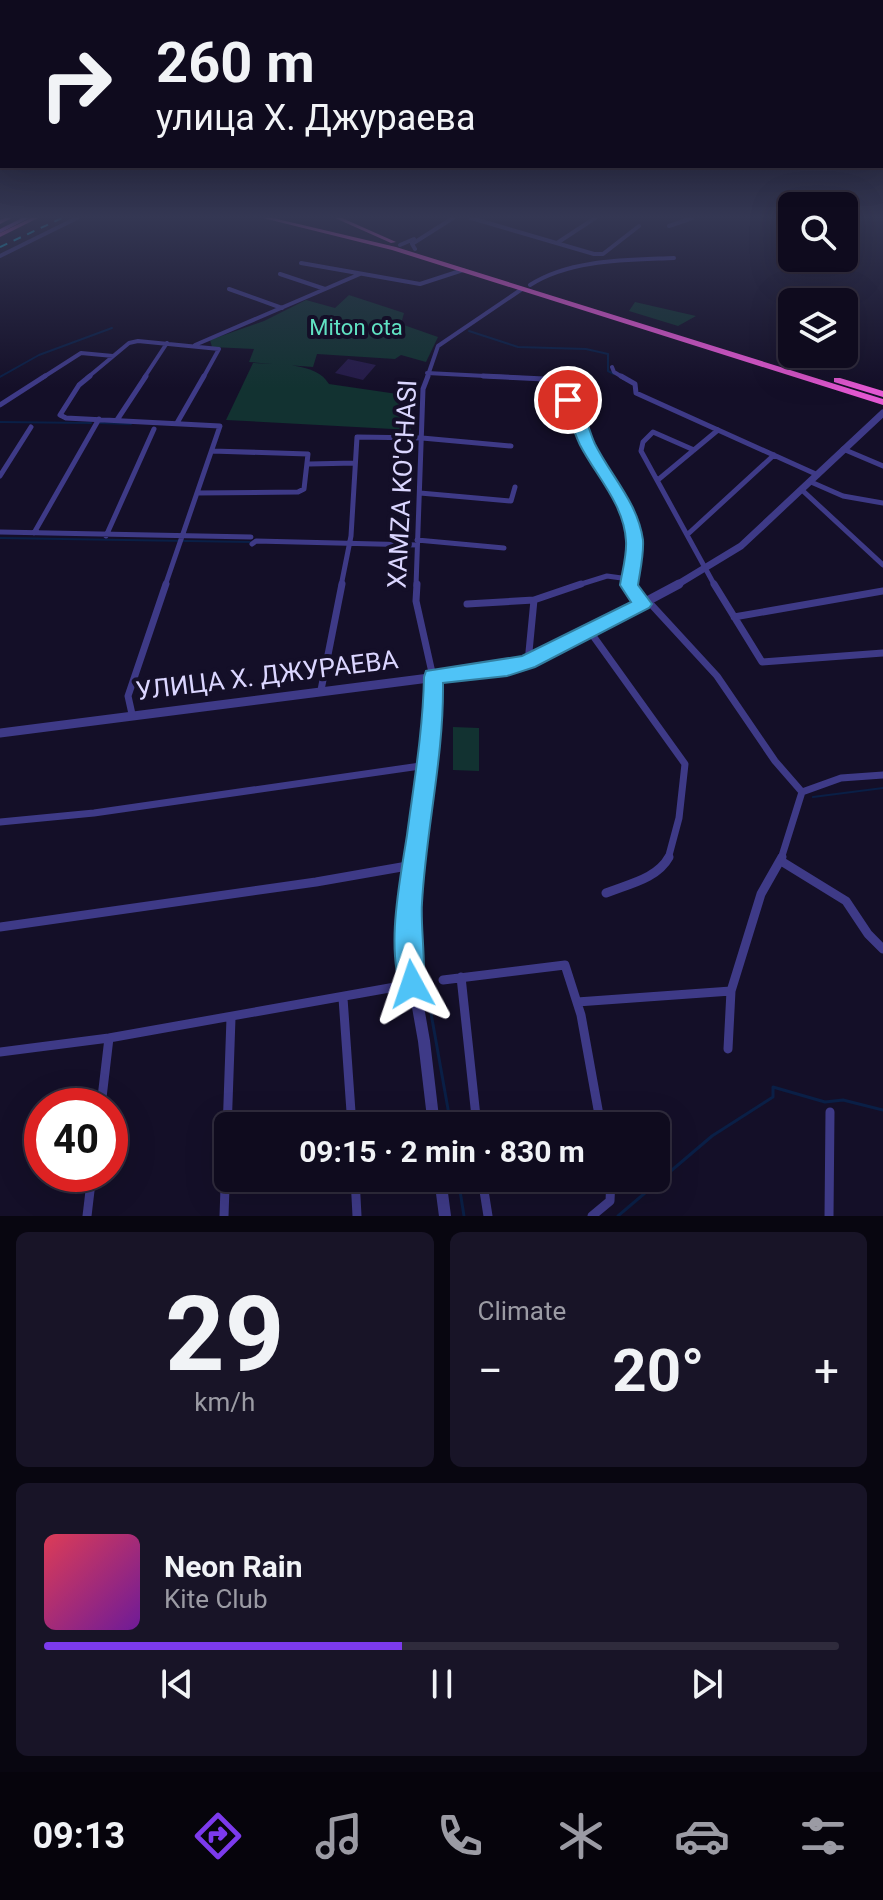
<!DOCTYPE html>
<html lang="en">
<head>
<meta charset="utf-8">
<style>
  body { margin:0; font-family:Roboto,sans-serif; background:#181427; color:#f1f3f6; height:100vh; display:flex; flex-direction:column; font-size:30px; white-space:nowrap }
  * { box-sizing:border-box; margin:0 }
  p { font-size:26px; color:#9b9ba4 }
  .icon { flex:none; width:44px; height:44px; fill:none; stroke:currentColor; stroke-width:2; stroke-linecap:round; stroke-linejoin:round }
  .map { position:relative; height:1216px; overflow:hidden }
  .side { display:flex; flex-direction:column; gap:16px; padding:16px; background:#080610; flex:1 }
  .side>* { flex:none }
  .top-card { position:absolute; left:0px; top:0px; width:884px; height:168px; box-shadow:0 8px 32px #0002,0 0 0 2px #2f2b3c; background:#0f0b1e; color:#f1f3f6; overflow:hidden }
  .buttons { position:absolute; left:778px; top:192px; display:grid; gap:16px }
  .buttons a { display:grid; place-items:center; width:80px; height:80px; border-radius:12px; background:#0f0b1e; box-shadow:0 8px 32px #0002,0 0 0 2px #2f2b3c; font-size:40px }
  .speed { position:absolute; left:24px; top:1088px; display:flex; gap:16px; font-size:40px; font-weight:700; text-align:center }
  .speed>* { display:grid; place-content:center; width:104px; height:104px; border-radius:50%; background:#0f0b1e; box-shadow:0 8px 32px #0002,0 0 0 2px #2f2b3c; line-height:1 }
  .speed .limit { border:12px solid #d22; background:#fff; color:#111 }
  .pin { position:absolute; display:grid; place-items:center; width:68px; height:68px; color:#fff; margin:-34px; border:4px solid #fff; border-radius:50%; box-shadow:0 2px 8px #0007 }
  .me { position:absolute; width:88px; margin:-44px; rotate:355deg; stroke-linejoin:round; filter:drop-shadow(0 0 6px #0008) }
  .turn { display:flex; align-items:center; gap:28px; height:168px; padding:0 24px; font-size:36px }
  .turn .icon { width:104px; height:104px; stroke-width:2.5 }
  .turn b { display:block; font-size:56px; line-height:68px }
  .big { font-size:60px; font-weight:700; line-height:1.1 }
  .side .tile { flex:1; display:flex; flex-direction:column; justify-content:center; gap:12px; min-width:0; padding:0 28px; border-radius:12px; background:#181427 }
  .side .dial { align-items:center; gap:0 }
  .dial b { font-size:104px; line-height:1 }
  .song { display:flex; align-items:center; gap:24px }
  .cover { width:96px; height:96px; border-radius:12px; background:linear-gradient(135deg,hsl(350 70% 55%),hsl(280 70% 35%)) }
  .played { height:8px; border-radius:4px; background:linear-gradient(90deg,#7c3aed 45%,#2f2b3c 45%) }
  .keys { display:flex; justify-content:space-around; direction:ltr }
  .heat { display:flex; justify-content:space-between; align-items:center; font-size:44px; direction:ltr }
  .side .tiles { flex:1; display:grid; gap:16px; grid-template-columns:1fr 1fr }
  .tile:last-child { grid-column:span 2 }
  .trip { position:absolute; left:214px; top:1112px; width:456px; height:80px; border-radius:12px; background:#0f0b1e; box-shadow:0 8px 32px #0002,0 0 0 2px #2f2b3c; font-weight:700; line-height:80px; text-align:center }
  .tab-bar { display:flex; height:128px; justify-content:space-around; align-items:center; background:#06040c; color:#9b9ba4 }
  .tab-bar .icon { width:56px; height:56px }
  .tab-bar .current { color:#7c3aed }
  .tab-bar b { font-size:36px; color:#f1f3f6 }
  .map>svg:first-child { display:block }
  .green { fill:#123231 }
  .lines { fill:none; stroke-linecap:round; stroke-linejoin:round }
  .stream-far1 { stroke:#0a1f46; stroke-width:2 }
  .stream { stroke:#0a1f46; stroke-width:3 }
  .building { fill:#251b49 }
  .minor-far3 { stroke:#3e3a87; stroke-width:4 }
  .minor-far2 { stroke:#3e3a87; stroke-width:5 }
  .minor-far1 { stroke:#3e3a87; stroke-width:7 }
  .minor { stroke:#3e3a87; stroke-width:9 }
  .tertiary-far2 { stroke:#3e3a87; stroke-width:7 }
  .tertiary-far1 { stroke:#3e3a87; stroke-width:9 }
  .tertiary { stroke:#3e3a87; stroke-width:12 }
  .primary { fill:#c45dff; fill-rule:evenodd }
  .trunk { fill:#e257d1; fill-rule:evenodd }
  .rail { stroke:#02e3ff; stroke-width:2; stroke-dasharray:8 7; stroke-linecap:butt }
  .route { fill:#4fc3f7; stroke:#337fa1; stroke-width:2 }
  .labels { text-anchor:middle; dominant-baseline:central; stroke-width:8; stroke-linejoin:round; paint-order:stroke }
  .far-park-label { font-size:22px; fill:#60e1c2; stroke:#140f28 }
  .street-label { font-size:26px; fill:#dbd6ff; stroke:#140f28 }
</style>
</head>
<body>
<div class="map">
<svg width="883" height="1216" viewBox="0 0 883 1216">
  <rect width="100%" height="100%" fill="#140f28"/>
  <path class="green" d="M349 295 404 313 401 324 438 337 426 362 401 355 395 359 317 354 313 367 249 362 254 349 212 347 210 340 264 321 306 300 335 308Z
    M635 302 696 316 678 326 629 311Z
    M253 363C277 365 316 362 329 384L411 396V430L226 420Z
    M453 727 479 728V771L453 770Z"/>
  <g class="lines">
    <path class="stream-far1" d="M469 331 518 347 586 349 608 354V371L614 374
      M0 377 39 355 112 328
      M0 422 91 423
      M100 423 131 424
      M0 538 250 542
      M813 797 883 788
      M424 859 443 692"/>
    <path class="stream" d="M424 857 419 903 420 951 451 1126
      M458 1178 464 1216
      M618 1216 712 1136 773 1097V1087L825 1102 843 1100 883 1110"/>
  </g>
  <path class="building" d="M348 359 376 365 363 380 335 373Z"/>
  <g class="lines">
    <path class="minor-far3" d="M471 218 594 254H603L639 226
      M669 226 692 218
      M557 243 595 218
      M400 245 414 239
      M415 249 412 244 453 218
      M0 256 77 218
      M301 263 420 284 463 270
      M280 274 325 289
      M530 285C570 259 628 260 674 258
      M229 289 282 308
      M195 345 360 274
      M612 367 614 372 624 378
      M427 373 522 378
      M42 378 81 353 113 356
      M87 378 129 343 138 341 219 349 203 378
      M144 378 167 343
      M427 378 438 346 522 289"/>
    <path class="minor-far2" d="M90 376 79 385 60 415 66 418 220 426 165 586
      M483 376 544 379 574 386 566 407C581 419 581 434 590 450 618 499 640 521 629 582L632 586
      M621 376 635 384 636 393 818 475
      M0 405 45 376
      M117 420 146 376
      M177 423 204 376
      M843 449 883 466
      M694 450 653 432 643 442 641 451 715 586
      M309 464 355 463
      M0 476 31 427
      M659 479 718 430
      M811 482 843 496 883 503
      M802 490 883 565
      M197 493 298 492 304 489 308 454 212 451
      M420 493 511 501 515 487
      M0 532 251 537
      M34 533 99 419
      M688 534 774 455
      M106 536 154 429
      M417 540 504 548
      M252 544 256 541 417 545
      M341 586 351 536 357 437 422 438 511 446
      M416 586 423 389 428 376
      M575 586 607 576 629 579"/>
    <path class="minor-far1" d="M417 584 416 601 433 677
      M631 584 643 604
      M714 584 762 662 883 653
      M648 601 717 676 775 761 802 792
      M467 604 534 600 581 584
      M734 617 883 591
      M591 633 685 764 679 818 668 859
      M528 662 534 600
      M321 690 342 584
      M132 714 128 696 166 584
      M802 792 841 778 883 775
      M0 822 94 813 427 765
      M781 859 802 792"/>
    <path class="minor" d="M781 861 846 901 868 934 883 949
      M606 893C628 884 657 879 669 857
      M0 927 316 882 413 865
      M461 977 477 1126
      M443 980 565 965 581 1015 601 1126
      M343 998 352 1126
      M577 1002 731 991 761 894 782 857
      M728 1049 731 991
      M0 1052 109 1038 412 984
      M101 1106 109 1038
      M355 1178 357 1216
      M482 1178 488 1216
      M87 1216 92 1174
      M224 1216 231 1018
      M592 1216 610 1201 611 1178
      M829 1216 830 1112"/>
    <path class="tertiary-far2" d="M675 586 741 546 883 413"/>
    <path class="tertiary-far1" d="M0 733 507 668 546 655 679 584
      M414 859 429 741 433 677"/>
    <path class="tertiary" d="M414 857 409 956 424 1041 434 1126
      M440 1178 445 1216"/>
    <path class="primary" d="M22 218H29L0 233V229Z"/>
    <path class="trunk" d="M5 218H12L0 224V220Z
      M31 218H38L0 237V233Z
      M263 218H273L396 247 883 399V405L392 250Z
      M335 218H342L396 242 391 243Z
      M834 378H840L883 391V397L834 382Z"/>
    <path class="rail" d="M0 247 62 218"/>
  </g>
  <linearGradient id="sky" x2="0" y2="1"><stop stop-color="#0b0816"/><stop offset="0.56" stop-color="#343753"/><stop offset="1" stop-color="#343753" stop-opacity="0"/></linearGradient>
  <rect width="883" height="388" fill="url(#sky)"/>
  <path class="route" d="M568 396 573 397 574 406C588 416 588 429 595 444 611 476 638 503 643 540 644 554 640 571 638 585L652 604 649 608 535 667 507 676 443 683C444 757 426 829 422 903 420 926 428 975 421 994L412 997 403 994C385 950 400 881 407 835 414 782 423 730 424 677L426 671 522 656 631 602 620 585C622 572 627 555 626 541 624 504 596 476 580 445 571 426 574 423 559 407L563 397Z"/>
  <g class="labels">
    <g class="far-park-label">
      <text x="356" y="327">Miton ota</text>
    </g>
    <g class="street-label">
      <text transform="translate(402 484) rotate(-87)">XAMZA KO'CHASI</text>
      <text transform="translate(267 675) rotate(-7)">УЛИЦА Х. ДЖУРАЕВА</text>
    </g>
  </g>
</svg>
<div class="buttons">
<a><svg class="icon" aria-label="search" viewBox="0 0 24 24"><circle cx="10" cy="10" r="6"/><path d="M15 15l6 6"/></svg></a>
<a><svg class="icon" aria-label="layers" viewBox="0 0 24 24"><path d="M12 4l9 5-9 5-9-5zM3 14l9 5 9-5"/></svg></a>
</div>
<div class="speed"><div class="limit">40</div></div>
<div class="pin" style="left:568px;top:400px;background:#d93025"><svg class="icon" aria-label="arrive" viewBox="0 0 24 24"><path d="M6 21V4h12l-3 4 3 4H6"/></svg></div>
<svg class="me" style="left:412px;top:984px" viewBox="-20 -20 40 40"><path d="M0-17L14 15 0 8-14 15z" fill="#4fc3f7" stroke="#fff" stroke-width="4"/></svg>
<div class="trip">09:15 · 2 min · 830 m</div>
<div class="top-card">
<div class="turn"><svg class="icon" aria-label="right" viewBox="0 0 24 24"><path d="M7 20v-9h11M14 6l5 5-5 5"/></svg><div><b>260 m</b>улица Х. Джураева</div></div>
</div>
</div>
<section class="side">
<div class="tiles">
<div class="tile dial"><b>29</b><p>km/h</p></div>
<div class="tile"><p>Climate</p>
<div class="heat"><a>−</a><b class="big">20°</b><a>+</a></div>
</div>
<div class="tile">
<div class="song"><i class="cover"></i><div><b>Neon Rain</b><p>Kite Club</p></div></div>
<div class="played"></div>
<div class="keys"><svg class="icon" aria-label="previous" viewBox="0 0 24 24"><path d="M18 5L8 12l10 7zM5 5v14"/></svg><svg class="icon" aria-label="pause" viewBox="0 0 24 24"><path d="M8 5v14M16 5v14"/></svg><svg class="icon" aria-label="next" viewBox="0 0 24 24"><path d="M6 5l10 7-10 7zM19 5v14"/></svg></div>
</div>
</div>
</section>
<nav class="tab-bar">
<b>09:13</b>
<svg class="icon current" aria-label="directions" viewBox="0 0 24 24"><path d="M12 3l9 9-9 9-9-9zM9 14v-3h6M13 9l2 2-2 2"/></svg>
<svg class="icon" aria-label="music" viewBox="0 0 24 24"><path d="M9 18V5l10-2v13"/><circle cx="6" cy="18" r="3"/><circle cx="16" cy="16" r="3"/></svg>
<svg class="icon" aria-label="phone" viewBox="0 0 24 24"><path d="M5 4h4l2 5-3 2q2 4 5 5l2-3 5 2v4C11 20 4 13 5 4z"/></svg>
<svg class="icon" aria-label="climate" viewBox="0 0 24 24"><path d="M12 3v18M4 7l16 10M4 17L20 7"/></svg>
<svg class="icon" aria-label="car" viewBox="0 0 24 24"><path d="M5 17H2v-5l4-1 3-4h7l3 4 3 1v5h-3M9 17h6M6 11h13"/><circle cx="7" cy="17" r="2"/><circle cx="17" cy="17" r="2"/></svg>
<svg class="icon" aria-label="filters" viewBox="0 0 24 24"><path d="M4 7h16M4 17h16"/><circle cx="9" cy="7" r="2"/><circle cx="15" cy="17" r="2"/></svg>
</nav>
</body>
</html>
